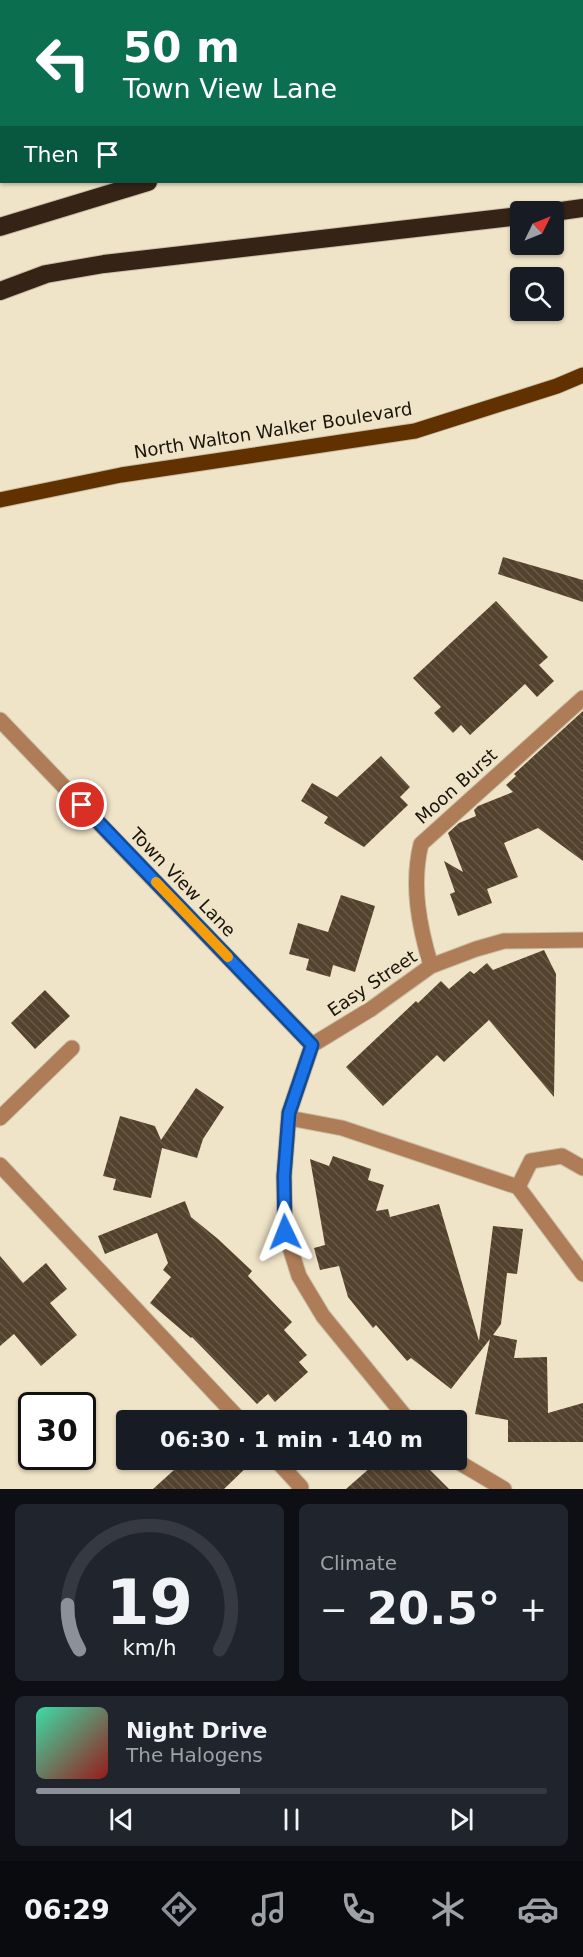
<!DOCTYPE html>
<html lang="en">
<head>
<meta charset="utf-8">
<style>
  body { margin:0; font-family:"DejaVu Sans",sans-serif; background:#20242c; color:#f1f3f6; height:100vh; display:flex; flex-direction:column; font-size:22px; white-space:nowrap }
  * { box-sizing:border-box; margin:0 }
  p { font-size:20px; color:#9ea1a6 }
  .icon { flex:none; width:33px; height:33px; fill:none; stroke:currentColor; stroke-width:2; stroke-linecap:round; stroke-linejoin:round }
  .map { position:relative; height:1489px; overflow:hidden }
  .drawer { display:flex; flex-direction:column; gap:15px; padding:15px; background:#0d0f14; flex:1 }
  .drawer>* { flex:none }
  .hud { position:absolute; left:0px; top:0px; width:584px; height:183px; box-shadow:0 2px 4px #0004; background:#0b6e4f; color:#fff; overflow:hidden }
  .needle { width:39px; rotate:47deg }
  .fabs { position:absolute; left:510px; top:201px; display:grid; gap:12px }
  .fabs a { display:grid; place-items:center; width:54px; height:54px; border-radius:6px; background:#171b24; box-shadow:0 2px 4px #0004; font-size:30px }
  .speed { position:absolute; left:18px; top:1392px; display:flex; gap:12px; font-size:30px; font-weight:700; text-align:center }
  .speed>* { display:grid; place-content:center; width:78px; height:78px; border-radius:50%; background:#171b24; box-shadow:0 2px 4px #0004; line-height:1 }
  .speed .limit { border:3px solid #111; border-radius:9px; background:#fff; color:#111 }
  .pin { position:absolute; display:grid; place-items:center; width:51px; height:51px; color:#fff; margin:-26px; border:3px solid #fff; border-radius:50%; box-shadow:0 2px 6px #0007 }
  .me { position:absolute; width:66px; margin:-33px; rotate:358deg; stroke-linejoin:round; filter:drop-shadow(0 0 4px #0008) }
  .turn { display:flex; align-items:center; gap:21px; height:126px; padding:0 24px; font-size:27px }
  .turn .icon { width:78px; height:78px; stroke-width:2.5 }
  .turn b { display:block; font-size:42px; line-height:51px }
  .then { display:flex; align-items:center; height:57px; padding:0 24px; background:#0003; gap:12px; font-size:22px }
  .big { font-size:45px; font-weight:700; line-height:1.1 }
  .drawer .tile { flex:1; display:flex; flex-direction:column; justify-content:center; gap:9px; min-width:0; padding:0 21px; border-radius:9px; background:#20242c }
  .drawer .dial { align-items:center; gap:0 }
  .dial svg { height:156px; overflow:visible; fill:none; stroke:#363941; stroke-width:7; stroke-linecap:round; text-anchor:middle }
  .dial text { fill:#f1f3f6; stroke:none }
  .song { display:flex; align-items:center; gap:18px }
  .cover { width:72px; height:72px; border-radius:9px; background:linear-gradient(135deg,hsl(160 70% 55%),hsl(0 70% 35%)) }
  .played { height:6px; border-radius:3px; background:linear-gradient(90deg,#8c9099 40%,#363941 40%) }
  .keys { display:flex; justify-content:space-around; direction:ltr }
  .heat { display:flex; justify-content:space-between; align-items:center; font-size:33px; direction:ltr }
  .drawer .tiles { flex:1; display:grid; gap:15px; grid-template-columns:1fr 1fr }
  .tile:last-child { grid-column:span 2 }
  .trip { position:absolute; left:116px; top:1410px; width:351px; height:60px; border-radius:6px; background:#171b24; box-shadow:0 2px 4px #0004; font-weight:700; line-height:60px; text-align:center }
  .dock { display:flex; height:96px; justify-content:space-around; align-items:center; background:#090b0e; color:#9ea1a6 }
  .dock .icon { width:42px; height:42px }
  .dock .selected { color:#8c9099 }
  .dock b { font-size:27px; color:#f1f3f6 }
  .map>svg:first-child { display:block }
  .building { fill:url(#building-back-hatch) }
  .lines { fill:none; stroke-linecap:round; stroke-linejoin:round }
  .minor-casing { stroke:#c9bfa6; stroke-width:17 }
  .major-casing { stroke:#c9bfa6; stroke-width:17 }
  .highway-casing { stroke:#c9bfa6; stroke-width:20 }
  .minor { stroke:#ae7d58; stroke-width:15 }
  .major { stroke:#623100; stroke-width:15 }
  .highway { stroke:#352316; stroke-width:18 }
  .route-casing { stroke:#114b97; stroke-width:15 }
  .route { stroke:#1a73e8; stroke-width:10 }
  .slow { stroke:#f59e0b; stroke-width:10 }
  .labels { text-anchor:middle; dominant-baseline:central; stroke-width:6; stroke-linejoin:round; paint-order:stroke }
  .street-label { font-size:18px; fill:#18140a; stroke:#f0e4c8 }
</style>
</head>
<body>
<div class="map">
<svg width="583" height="1489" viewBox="0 0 583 1489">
  <defs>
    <pattern id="building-back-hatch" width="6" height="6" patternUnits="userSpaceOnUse" patternTransform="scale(1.5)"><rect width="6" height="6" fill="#53432e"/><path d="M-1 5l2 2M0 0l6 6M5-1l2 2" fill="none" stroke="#685a49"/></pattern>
  </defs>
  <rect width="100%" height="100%" fill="#f0e4c8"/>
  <path class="building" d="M503 557 583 580V602L498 574Z
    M496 601 548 657 539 665 554 681 537 697 525 684 470 735 461 725 453 733 434 713 441 707 413 678Z
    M583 711V861L538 828 504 843 518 877 487 889 492 903 458 916 450 894 455 892 444 861 463 872 448 833 459 823 476 816 474 810 478 806 513 792 506 785 516 776 514 774Z
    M381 756 410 787 400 797 408 805 364 847 324 823 328 817 301 801 312 783 337 797Z
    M341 895 375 906 355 972 333 965 330 977 306 970 309 959 289 954 298 923 328 932Z
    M544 950 556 974 554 1097 489 1020 444 1062 437 1055 383 1106 346 1067 416 1001 418 1003 441 981 449 989 470 971 474 974 487 963 493 970Z
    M45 990 70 1016 35 1049 11 1023Z
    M196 1088 224 1107 203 1139 197 1158 162 1148 151 1198 113 1190 116 1179 103 1176 120 1116 155 1126 161 1140Z
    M333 1156 371 1169 368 1180 384 1185 376 1211 388 1209 390 1217 439 1204 479 1341 493 1226 523 1229 517 1274 507 1273 501 1324 493 1335 517 1340 514 1358 547 1357 548 1413 583 1403V1442H508V1420L475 1414 490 1339 451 1389 411 1358 407 1361 376 1325 373 1328 348 1297 339 1266 320 1270 314 1248 325 1245 310 1159 329 1166Z
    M185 1201 191 1217 218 1239 252 1271 248 1276 292 1322 284 1330 307 1355 299 1362 308 1372 275 1402 268 1394 257 1404 192 1337 191 1338 150 1303 171 1277 163 1270 168 1263 157 1233 105 1254 98 1236Z
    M0 1256 23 1283 46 1263 67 1289 50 1303 77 1335 41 1366 14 1334 0 1346Z
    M185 1460H254L224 1489H153Z
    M379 1460H420L449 1489H346Z"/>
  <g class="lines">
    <g class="minor-casing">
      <path id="minor" d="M0 720 312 1045
        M431 966C419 926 411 885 421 844L583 698
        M0 1118 72 1048
        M289 1118 342 1128 518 1187 583 1274
        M0 1165 240 1420
        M518 1187 531 1161 562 1156 583 1168
        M408 1420 323 1316 299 1276 285 1232 284 1176 289 1113 312 1045 371 1009 431 966 476 949 504 941 583 940
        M276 1460 301 1487 299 1489
        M455 1460 504 1489"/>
    </g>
    <g class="major-casing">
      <path id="major" d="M0 500 121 475 415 431 557 386 583 375"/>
    </g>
    <g class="highway-casing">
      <path id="highway" d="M402 2 406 0
        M582 48H583
        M0 126 2 125
        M554 212 583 208
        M0 227 148 182
        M0 291 46 274 104 264 520 216"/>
    </g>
    <use href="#minor" class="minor"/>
    <use href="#major" class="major"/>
    <use href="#highway" class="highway"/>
  </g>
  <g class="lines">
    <g class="route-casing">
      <path id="route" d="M82 805 312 1045 289 1113 284 1176 285 1232"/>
    </g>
    <use href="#route" class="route"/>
    <path class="slow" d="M156 882 228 957"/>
  </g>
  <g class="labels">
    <g class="street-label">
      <text transform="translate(273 430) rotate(-9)">North Walton Walker Boulevard</text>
      <text transform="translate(456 786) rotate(-42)">Moon Burst</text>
      <text transform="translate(183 882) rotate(46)">Town View Lane</text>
      <text transform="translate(372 983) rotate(-34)">Easy Street</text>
    </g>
  </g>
</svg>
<div class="fabs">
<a><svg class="needle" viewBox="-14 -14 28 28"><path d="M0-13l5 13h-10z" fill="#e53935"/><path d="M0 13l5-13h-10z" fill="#9ea1a6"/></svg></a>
<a><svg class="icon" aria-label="search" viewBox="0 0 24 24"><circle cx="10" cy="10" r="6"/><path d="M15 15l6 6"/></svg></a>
</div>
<div class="speed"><div class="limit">30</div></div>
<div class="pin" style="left:82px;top:805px;background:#d93025"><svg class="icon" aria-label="arrive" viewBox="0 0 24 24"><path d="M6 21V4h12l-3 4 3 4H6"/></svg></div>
<svg class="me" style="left:285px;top:1232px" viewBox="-20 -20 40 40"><path d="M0-17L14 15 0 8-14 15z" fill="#1a73e8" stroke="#fff" stroke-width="4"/></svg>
<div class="trip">06:30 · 1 min · 140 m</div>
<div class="hud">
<div class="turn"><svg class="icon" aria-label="left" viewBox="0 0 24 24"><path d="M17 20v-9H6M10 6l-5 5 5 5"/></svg><div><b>50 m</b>Town View Lane</div></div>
<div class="then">Then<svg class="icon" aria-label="arrive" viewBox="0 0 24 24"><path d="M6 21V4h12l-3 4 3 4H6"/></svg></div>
</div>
</div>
<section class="drawer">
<div class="tiles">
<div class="tile dial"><svg viewBox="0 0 100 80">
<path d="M14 69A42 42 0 1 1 86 69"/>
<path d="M14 69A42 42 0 0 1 8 46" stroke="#8c9099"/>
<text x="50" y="56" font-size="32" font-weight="700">19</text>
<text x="50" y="72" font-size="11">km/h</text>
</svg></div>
<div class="tile"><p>Climate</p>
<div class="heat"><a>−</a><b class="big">20.5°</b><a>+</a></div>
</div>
<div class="tile">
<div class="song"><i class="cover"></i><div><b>Night Drive</b><p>The Halogens</p></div></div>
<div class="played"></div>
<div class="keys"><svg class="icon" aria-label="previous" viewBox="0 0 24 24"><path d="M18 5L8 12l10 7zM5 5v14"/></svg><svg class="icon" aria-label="pause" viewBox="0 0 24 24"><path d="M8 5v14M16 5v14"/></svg><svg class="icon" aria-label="next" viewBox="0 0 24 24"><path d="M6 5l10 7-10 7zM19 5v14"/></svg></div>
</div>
</div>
</section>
<nav class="dock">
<b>06:29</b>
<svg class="icon selected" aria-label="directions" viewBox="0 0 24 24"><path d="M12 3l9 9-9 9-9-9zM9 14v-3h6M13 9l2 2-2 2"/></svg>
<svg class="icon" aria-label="music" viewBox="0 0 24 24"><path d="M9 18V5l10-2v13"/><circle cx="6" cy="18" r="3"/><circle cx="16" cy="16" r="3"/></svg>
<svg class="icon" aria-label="phone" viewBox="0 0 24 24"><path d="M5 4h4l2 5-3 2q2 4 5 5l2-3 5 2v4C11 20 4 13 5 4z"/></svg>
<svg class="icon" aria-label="climate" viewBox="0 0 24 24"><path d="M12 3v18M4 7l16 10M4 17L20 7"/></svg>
<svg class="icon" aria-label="car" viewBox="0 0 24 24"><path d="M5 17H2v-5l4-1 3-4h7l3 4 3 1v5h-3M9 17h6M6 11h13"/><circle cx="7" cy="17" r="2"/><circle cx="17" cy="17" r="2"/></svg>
</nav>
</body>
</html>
